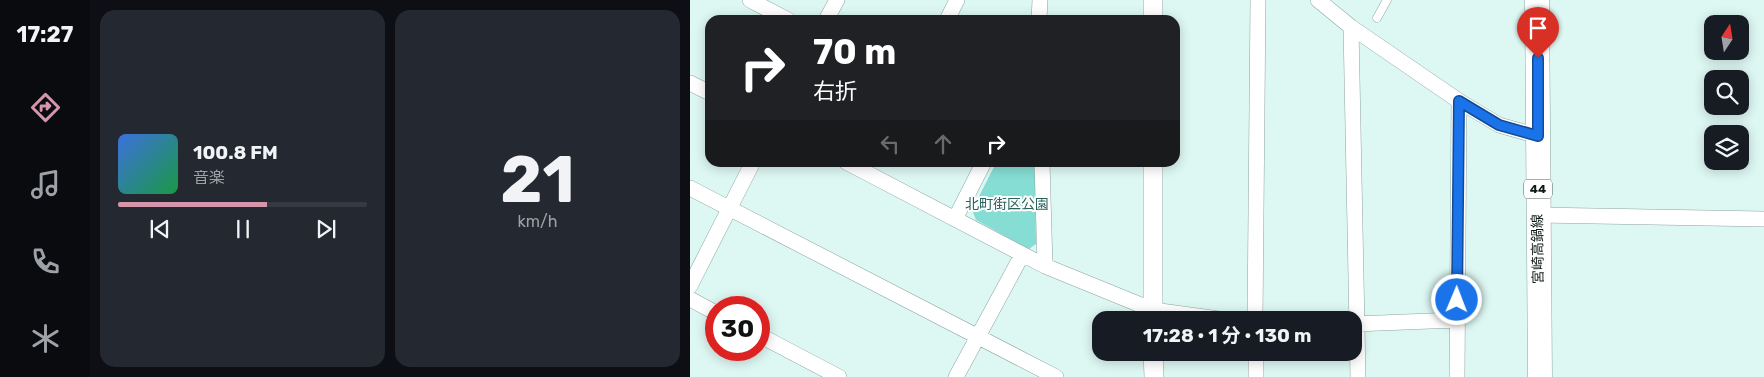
<!DOCTYPE html>
<html lang="ja">
<head>
<meta charset="utf-8">
<style>
  body { margin:0; font-family:Rubik,"Noto Sans JP",sans-serif; background:#242831; color:#f1f3f6; height:100vh; display:flex; flex-direction:column; font-size:19px; white-space:nowrap }
  * { box-sizing:border-box; margin:0 }
  p { font-size:16px; color:#9ea1a6 }
  .icon { flex:none; width:28px; height:28px; fill:none; stroke:currentColor; stroke-width:2; stroke-linecap:round; stroke-linejoin:round }
  .map { position:relative; flex:1; overflow:hidden }
  .details { display:flex; flex-direction:column; gap:10px; padding:10px; background:#0d0f14; width:600px }
  .details>* { flex:none }
  .top-card { position:absolute; left:15px; top:15px; width:475px; height:152px; border-radius:15px; box-shadow:0 2px 12px #0003; background:#202124; color:#fff; overflow:hidden }
  .needle { width:32px; rotate:12deg }
  .tools { position:absolute; left:1014px; top:15px; display:grid; gap:10px }
  .tools a { display:grid; place-items:center; width:45px; height:45px; border-radius:10px; background:#171b24; box-shadow:0 2px 12px #0003; font-size:25px }
  .speed { position:absolute; left:15px; top:296px; display:flex; gap:10px; font-size:25px; font-weight:700; text-align:center }
  .speed>* { display:grid; place-content:center; width:65px; height:65px; border-radius:50%; background:#171b24; box-shadow:0 2px 12px #0003; line-height:1 }
  .speed .limit { border:8px solid #d22; background:#fff; color:#111 }
  .pin { position:absolute; display:grid; place-items:center; width:42px; height:42px; color:#fff; margin:-51px -21px; border-radius:50% 50% 50% 0; rotate:-45deg; box-shadow:0 0 5px #0007 }
  .pin .icon { rotate:45deg }
  .me { position:absolute; width:55px; margin:-28px; rotate:1deg; stroke-linejoin:round; filter:drop-shadow(0 0 4px #0008) }
  .turn { display:flex; align-items:center; gap:18px; height:105px; padding:0 25px; font-size:22px }
  .turn .icon { width:65px; height:65px; stroke-width:2.5 }
  .turn b { display:block; font-size:35px; line-height:42px }
  .lanes { display:flex; align-items:center; height:48px; padding:0 25px; background:#0003; justify-content:center; gap:25px; direction:ltr }
  .lanes .off { opacity:.35 }
  .details .widget { flex:1; display:flex; flex-direction:column; justify-content:center; gap:8px; min-width:0; padding:0 18px; border-radius:15px; background:#242831 }
  .details .dial { align-items:center; gap:0 }
  .dial b { font-size:65px; line-height:1 }
  .song { display:flex; align-items:center; gap:15px }
  .cover { width:60px; height:60px; border-radius:8px; background:linear-gradient(135deg,hsl(220 70% 55%),hsl(140 70% 35%)) }
  .played { height:5px; border-radius:2px; background:linear-gradient(90deg,#d595ab 60%,#363941 60%) }
  .keys { display:flex; justify-content:space-around; direction:ltr }
  .details .tiles { flex:1; display:grid; gap:10px; grid-template-columns:repeat(2,1fr) }
  .trip { position:absolute; left:402px; top:311px; width:270px; height:50px; border-radius:15px; background:#171b24; box-shadow:0 2px 12px #0003; font-weight:700; line-height:50px; text-align:center }
  main { display:flex; flex:1; min-height:0 }
  .tab-bar { display:flex; flex-direction:column; width:90px; justify-content:space-around; align-items:center; background:#090b0e; color:#9ea1a6 }
  .tab-bar .icon { width:35px; height:35px }
  .tab-bar .on { color:#d595ab }
  .tab-bar b { font-size:22px; color:#f1f3f6 }
  .map>svg:first-child { display:block }
  .green { fill:#86ddd3 }
  .lines { fill:none; stroke-linecap:round; stroke-linejoin:round }
  .service-casing { stroke:#8da5a2; stroke-width:9 }
  .minor-casing { stroke:#8da5a2; stroke-width:16 }
  .tertiary-casing { stroke:#8da5a2; stroke-width:20 }
  .primary-casing { stroke:#8da5a2; stroke-width:25 }
  .service { stroke:#fff; stroke-width:8 }
  .minor { stroke:#fff; stroke-width:15 }
  .tertiary { stroke:#fff; stroke-width:19 }
  .primary { stroke:#fff; stroke-width:24 }
  .route-casing { stroke:#114b97; stroke-width:12 }
  .route { stroke:#1a73e8; stroke-width:9 }
  .labels { text-anchor:middle; dominant-baseline:central; stroke-width:4; stroke-linejoin:round; paint-order:stroke }
  .shield { fill:#fefefe; stroke:#575e5d; stroke-width:1 }
  .shield-label { font-size:12px; font-weight:bold; fill:#101918 }
  .park-label { font-size:14px; fill:#28625c; stroke:#fefefe }
  .street-label { font-size:14px; fill:#101918; stroke:#fefefe }
</style>
</head>
<body>
<main>
<nav class="tab-bar">
<b>17:27</b>
<svg class="icon on" aria-label="directions" viewBox="0 0 24 24"><path d="M12 3l9 9-9 9-9-9zM9 14v-3h6M13 9l2 2-2 2"/></svg>
<svg class="icon" aria-label="music" viewBox="0 0 24 24"><path d="M9 18V5l10-2v13"/><circle cx="6" cy="18" r="3"/><circle cx="16" cy="16" r="3"/></svg>
<svg class="icon" aria-label="phone" viewBox="0 0 24 24"><path d="M5 4h4l2 5-3 2q2 4 5 5l2-3 5 2v4C11 20 4 13 5 4z"/></svg>
<svg class="icon" aria-label="climate" viewBox="0 0 24 24"><path d="M12 3v18M4 7l16 10M4 17L20 7"/></svg>
</nav>
<section class="details">
<div class="tiles">
<div class="widget">
<div class="song"><i class="cover"></i><div><b>100.8 FM</b><p>音楽</p></div></div>
<div class="played"></div>
<div class="keys"><svg class="icon" aria-label="previous" viewBox="0 0 24 24"><path d="M18 5L8 12l10 7zM5 5v14"/></svg><svg class="icon" aria-label="pause" viewBox="0 0 24 24"><path d="M8 5v14M16 5v14"/></svg><svg class="icon" aria-label="next" viewBox="0 0 24 24"><path d="M6 5l10 7-10 7zM19 5v14"/></svg></div>
</div>
<div class="widget dial"><b>21</b><p>km/h</p></div>
</div>
</section>
<div class="map">
<svg width="1074" height="377" viewBox="0 0 1074 377">
  <rect width="100%" height="100%" fill="#ddf7f3"/>
  <path class="green" d="M306 163H345L346 244 339 249 286 220 282 210Z"/>
  <g class="lines">
    <g class="service-casing">
      <path id="service" d="M687 18 697 0"/>
    </g>
    <g class="minor-casing">
      <path id="minor" d="M60 0 98 20
        M628 0 661 27 769 101 809 125 848 136
        M136 20 147 0
        M257 20 267 0
        M349 20 350 0
        M661 27 668 377
        M0 83 20 93
        M156 162 355 266 463 310 536 320
        M352 162 355 266
        M0 188 366 377
        M848 215 1074 219
        M265 219 294 162
        M0 286 63 162
        M0 299 26 313
        M565 320 568 0
        M664 324 766 320
        M69 335 149 377
        M566 352V377
        M266 377 332 255
        M767 377 769 101"/>
    </g>
    <g class="tertiary-casing">
      <path id="tertiary" d="M463 20V0
        M463 320V162
        M463 352 464 377"/>
    </g>
    <g class="primary-casing">
      <path id="primary" d="M847 0 850 377"/>
    </g>
    <use href="#service" class="service"/>
    <use href="#minor" class="minor"/>
    <use href="#tertiary" class="tertiary"/>
    <use href="#primary" class="primary"/>
  </g>
  <g class="lines">
    <g class="route-casing">
      <path id="route" d="M767 300 769 101 809 125 848 136V58"/>
    </g>
    <use href="#route" class="route"/>
  </g>
  <g class="labels">
    <rect class="shield" x="834" y="179.5" width="28" height="19" rx="4"/>
    <g class="shield-label">
      <text x="848" y="189">44</text>
    </g>
    <g class="park-label">
      <text x="317" y="204">北町街区公園</text>
    </g>
    <g class="street-label">
      <text transform="translate(848 249) rotate(-91)">宮崎高鍋線</text>
    </g>
  </g>
</svg>
<div class="tools">
<a><svg class="needle" viewBox="-14 -14 28 28"><path d="M0-13l5 13h-10z" fill="#e53935"/><path d="M0 13l5-13h-10z" fill="#9ea1a6"/></svg></a>
<a><svg class="icon" aria-label="search" viewBox="0 0 24 24"><circle cx="10" cy="10" r="6"/><path d="M15 15l6 6"/></svg></a>
<a><svg class="icon" aria-label="layers" viewBox="0 0 24 24"><path d="M12 4l9 5-9 5-9-5zM3 14l9 5 9-5"/></svg></a>
</div>
<div class="speed"><div class="limit">30</div></div>
<div class="pin" style="left:848px;top:58px;background:#d93025"><svg class="icon" aria-label="arrive" viewBox="0 0 24 24"><path d="M6 21V4h12l-3 4 3 4H6"/></svg></div>
<svg class="me" style="left:767px;top:300px" viewBox="-20 -20 40 40"><circle r="17" fill="#1a73e8" stroke="#fff" stroke-width="3"/><path d="M0-11L8 9 0 5-8 9z" fill="#fff"/></svg>
<div class="trip">17:28 · 1 分 · 130 m</div>
<div class="top-card">
<div class="turn"><svg class="icon" aria-label="right" viewBox="0 0 24 24"><path d="M7 20v-9h11M14 6l5 5-5 5"/></svg><div><b>70 m</b>右折</div></div>
<div class="lanes"><svg class="icon off" aria-label="left" viewBox="0 0 24 24"><path d="M17 20v-9H6M10 6l-5 5 5 5"/></svg><svg class="icon off" aria-label="ahead" viewBox="0 0 24 24"><path d="M12 20V5M6 11l6-6 6 6"/></svg><svg class="icon" aria-label="right" viewBox="0 0 24 24"><path d="M7 20v-9h11M14 6l5 5-5 5"/></svg></div>
</div>
</div>
</main>
</body>
</html>
